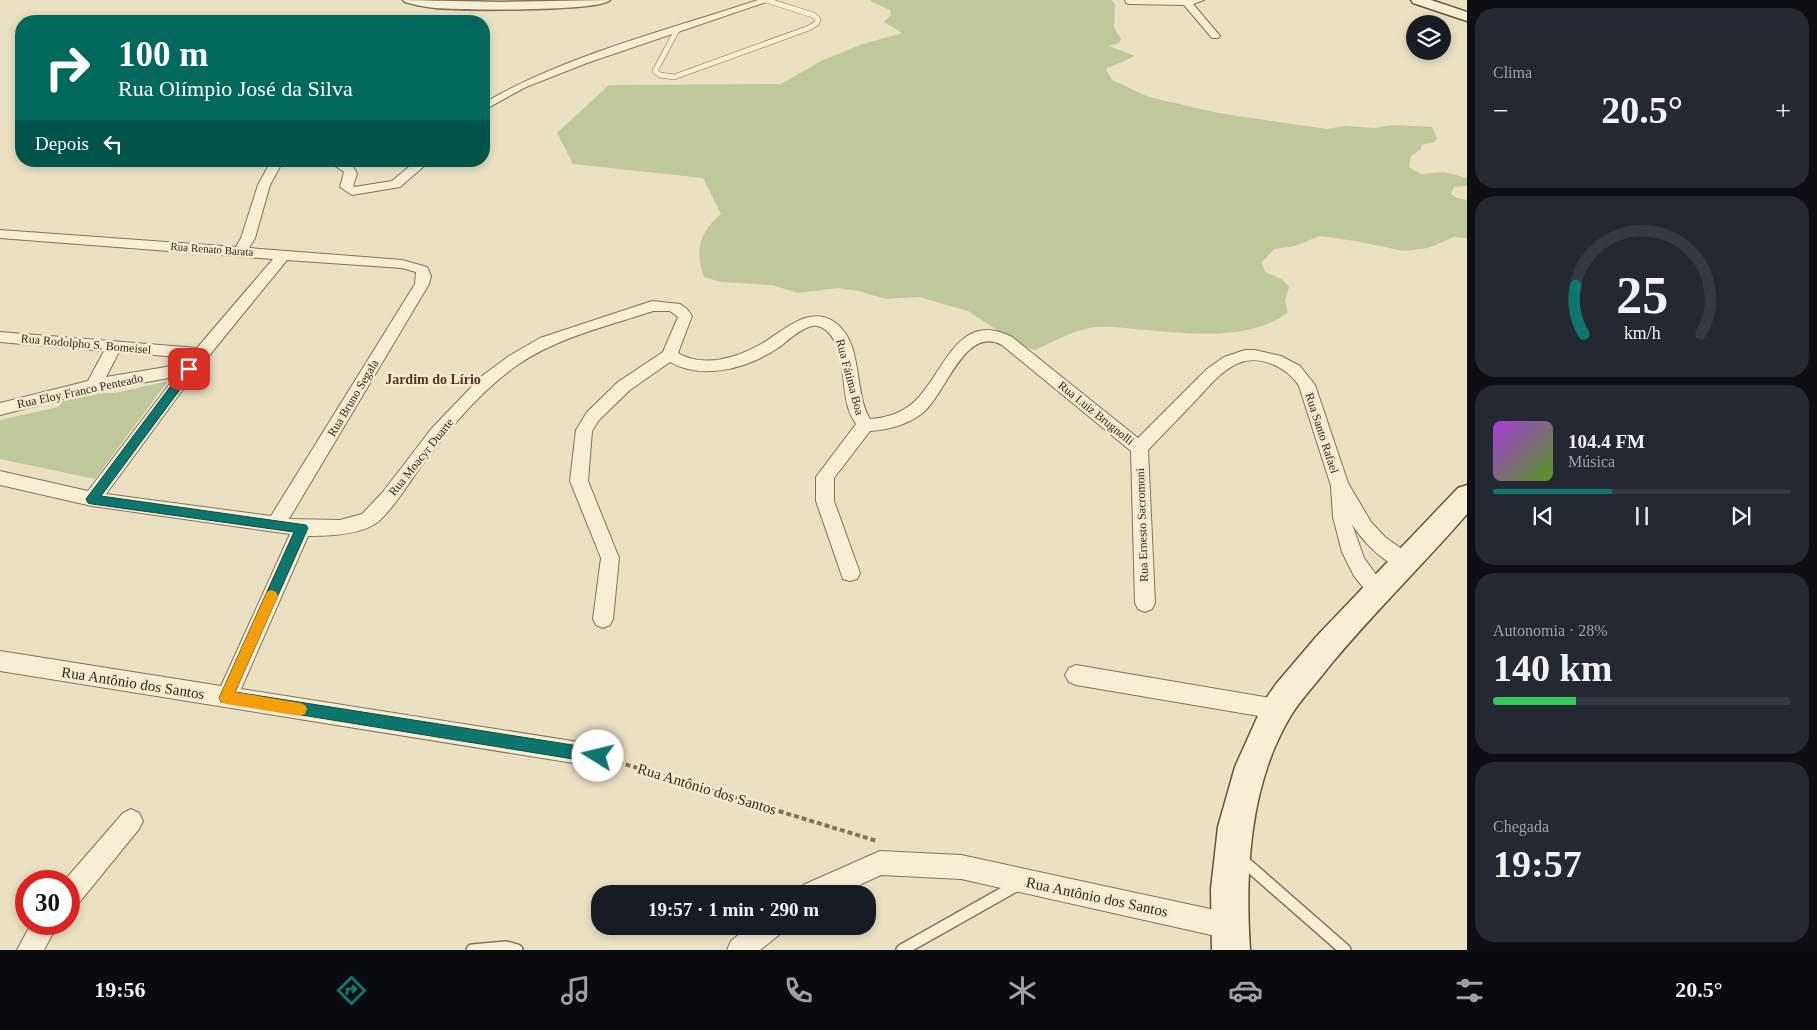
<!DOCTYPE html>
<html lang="pt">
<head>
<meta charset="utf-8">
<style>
  body { margin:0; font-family:"Times New Roman",serif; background:#242831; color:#f1f3f6; height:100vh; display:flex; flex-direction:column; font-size:19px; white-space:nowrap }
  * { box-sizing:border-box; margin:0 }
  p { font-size:16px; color:#9ea1a6 }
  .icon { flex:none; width:28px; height:28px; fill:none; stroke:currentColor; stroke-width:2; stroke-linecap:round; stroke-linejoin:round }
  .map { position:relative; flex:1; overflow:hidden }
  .details { display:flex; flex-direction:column; gap:8px; padding:8px; background:#0d0f14; width:350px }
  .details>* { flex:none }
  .top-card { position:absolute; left:15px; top:15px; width:475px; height:152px; border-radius:20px; box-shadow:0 2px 8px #0003; background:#00695c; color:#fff; overflow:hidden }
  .tools { position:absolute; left:1406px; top:15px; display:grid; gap:10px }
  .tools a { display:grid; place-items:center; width:45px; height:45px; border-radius:50%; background:#171b24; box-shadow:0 2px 8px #0003; font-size:25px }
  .speed { position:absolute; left:15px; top:870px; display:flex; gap:10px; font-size:25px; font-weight:700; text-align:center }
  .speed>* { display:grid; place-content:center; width:65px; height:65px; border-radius:50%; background:#171b24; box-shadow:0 2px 8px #0003; line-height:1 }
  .speed .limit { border:8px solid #d22; background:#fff; color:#111 }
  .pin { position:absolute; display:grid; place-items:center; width:42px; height:42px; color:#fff; margin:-21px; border-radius:10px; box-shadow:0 2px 8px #0006 }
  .me { position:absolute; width:55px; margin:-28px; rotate:279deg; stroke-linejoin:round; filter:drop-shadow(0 0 4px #0008) }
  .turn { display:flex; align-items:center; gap:18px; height:105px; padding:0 20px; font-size:22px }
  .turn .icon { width:65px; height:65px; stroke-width:2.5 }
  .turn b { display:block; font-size:35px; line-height:42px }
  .then { display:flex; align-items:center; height:48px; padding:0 20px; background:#0003; gap:10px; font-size:19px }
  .big { font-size:38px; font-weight:700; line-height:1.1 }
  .details .widget { flex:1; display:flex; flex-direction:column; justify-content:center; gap:8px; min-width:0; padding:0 18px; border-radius:20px; background:#242831 }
  .details .dial { align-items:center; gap:0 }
  .dial svg { height:130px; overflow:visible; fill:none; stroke:#363941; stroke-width:7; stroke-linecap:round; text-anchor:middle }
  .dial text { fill:#f1f3f6; stroke:none }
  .song { display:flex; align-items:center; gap:15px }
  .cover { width:60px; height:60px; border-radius:8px; background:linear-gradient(135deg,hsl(280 70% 55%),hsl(90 70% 35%)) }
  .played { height:5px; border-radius:2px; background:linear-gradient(90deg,#0f766e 40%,#363941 40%) }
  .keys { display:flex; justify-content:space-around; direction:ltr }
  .heat { display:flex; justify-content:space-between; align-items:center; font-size:28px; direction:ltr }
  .charge { height:8px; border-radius:4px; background:linear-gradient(90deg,#34c759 28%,#363941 0) }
  .trip { position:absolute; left:591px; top:885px; width:285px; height:50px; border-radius:20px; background:#171b24; box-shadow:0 2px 8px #0003; font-weight:700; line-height:50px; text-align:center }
  .dock { display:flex; height:80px; justify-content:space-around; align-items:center; background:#090b0e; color:#9ea1a6 }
  .dock .icon { width:35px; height:35px }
  .dock .on { color:#0f766e }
  .dock b { font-size:22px; color:#f1f3f6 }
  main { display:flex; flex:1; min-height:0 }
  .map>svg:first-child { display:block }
  .green { fill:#bfc898 }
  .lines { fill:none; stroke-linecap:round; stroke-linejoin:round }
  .service-far1-casing { stroke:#83735b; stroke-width:6 }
  .service-casing { stroke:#83735b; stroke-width:14 }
  .minor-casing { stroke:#83735b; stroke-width:2 }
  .tertiary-casing { stroke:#83735b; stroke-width:3 }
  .secondary-casing { stroke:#65543e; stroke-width:3 }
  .path { stroke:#83735b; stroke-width:4; stroke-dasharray:5 3; stroke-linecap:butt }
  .service-far1 { stroke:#f6eed5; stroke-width:5 }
  .service { stroke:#f6eed5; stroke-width:11 }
  .minor { fill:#f6eed5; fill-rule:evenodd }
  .tertiary { fill:#f6eed5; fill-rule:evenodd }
  .secondary { fill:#f6eed5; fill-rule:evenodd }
  .route { fill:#0f766e; stroke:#0a4d48 }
  .slow { fill:#f59e0b }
  .labels { text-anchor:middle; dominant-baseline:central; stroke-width:5; stroke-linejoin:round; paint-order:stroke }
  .far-street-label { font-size:11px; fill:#342a1e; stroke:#f2ebd2 }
  .street-label { font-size:12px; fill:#342a1e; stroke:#f2ebd2 }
  .neighbourhood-label { font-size:14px; font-weight:bold; fill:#5e3121; stroke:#f2ebd2 }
  .near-street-label { font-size:15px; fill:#342a1e; stroke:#f2ebd2 }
</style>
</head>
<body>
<main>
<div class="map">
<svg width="1467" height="950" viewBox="0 0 1467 950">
  <rect width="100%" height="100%" fill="#eae1c3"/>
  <path class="green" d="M870 0H1111L1115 4 1114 27 1121 39 1119 43 1109 46 1135 56 1106 69 1112 80 1149 97 1218 113 1327 129 1345 126 1375 128 1393 125 1432 127 1437 138 1435 142 1421 145V149L1411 156 1409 167 1421 174 1444 172 1467 178V186L1454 187 1451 194 1457 198 1467 200V238L1454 237 1428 248 1404 251 1355 241 1320 236 1295 246 1274 249 1262 262 1265 272 1282 279 1289 287 1285 301 1288 313C1244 343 1184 333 1135 329 1119 327 1100 325 1085 329 1068 333 1051 343 1035 350L1018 344 968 311 919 297 886 299 858 291 838 288 798 293 772 285 721 282 704 277C694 249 700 232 721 214L703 178 573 164 557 133 609 85 781 84 823 60 860 45 902 33 884 22 891 15 890 10 872 2Z
    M168 381 95 479 0 459V420L58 407 68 394 116 393Z"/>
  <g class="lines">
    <g class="service-far1-casing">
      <path id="service-far1" d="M677 30 655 71 660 75 674 77 809 28 817 23 818 19 813 15 766 0"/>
    </g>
    <g class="service-casing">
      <path id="service" d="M1241 859 1345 950
        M472 950 506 947 517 950
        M902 950 1019 884"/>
    </g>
    <g class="minor-casing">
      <path id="minor" d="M758 0H772L587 63 526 87 484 110V103C566 55 668 30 758 0Z
        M1125 0H1204L1193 4 1220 36 1218 38H1212L1184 5 1129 4 1126 3Z
        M271 161H283L270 185 255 238 249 248 402 260 427 267 431 276 429 284 289 519 340 520 362 514 382 493 432 428 482 376 509 356 540 338 652 301 680 304 687 309 692 316 678 353C704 368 736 358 761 344 783 332 809 303 836 323 864 345 853 391 870 419 888 418 905 412 918 398 946 368 959 310 1012 337L1138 438 1207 369 1224 357 1245 350H1255L1281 356 1300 366 1315 385 1348 483 1371 522 1385 537 1413 557 1416 563 1413 569C1394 575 1361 540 1352 524L1364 558 1388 591 1385 597 1378 599 1371 597 1354 576 1342 552 1333 517 1331 486 1299 386C1288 368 1260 354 1239 363 1223 369 1210 385 1198 398 1182 415 1165 432 1148 450L1155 603 1152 609 1145 612 1138 609 1135 603 1131 451 1002 345C965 325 946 393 924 412 909 424 889 430 870 431L834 478V501L860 573 857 579 850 581 843 579 816 501V477L856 424C853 419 849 413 848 407 841 384 846 349 827 331 822 327 816 324 809 327 797 331 788 341 778 348 748 368 703 381 670 362L630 390 599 420 592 431 588 481 619 558 613 619 610 625 603 628 596 625 593 619 601 558 570 481 576 430 587 412 618 382 663 352 678 317 670 311H653C608 326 559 337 519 364 481 390 450 428 422 465 411 480 389 515 375 524 358 535 327 536 308 536L241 689 598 745 606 748 609 756 606 764 598 767 0 671V651L221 686 290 534 92 506 0 485V471L88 491 175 377 94 391 0 415V403L88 381 104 351 0 342V332L197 348 273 259 0 238V230L236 247 241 238 258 185ZM287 260 402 268 416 272 415 284 271 516 106 494 195 373ZM119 352 189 358 184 364 106 377Z
        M328 161C339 161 353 161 357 174L353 186 354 187 392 181 416 161H430L400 187 352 195 340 187 344 172Z
        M1076 665 1276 699 1284 702 1287 709 1284 716 1276 719 1076 685 1069 682 1065 675 1069 668Z
        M131 809 139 813 143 821 139 829 78 904 69 907V881H64L123 813Z
        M880 851 961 855 1229 913 1238 917 1242 926 1238 935 1229 939 961 879 881 875 840 894H800L803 885Z
        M31 924H58L44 950H17Z
        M749 926H783L779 935 760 950H727L731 941Z"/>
    </g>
    <g class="tertiary-casing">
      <path id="tertiary" d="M403 0 501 2 610 0C598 12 459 10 435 8 425 7 415 5 405 2Z"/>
    </g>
    <g class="secondary-casing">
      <path id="secondary" d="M1411 0H1431L1467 12V21L1413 3Z
        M1467 485V514C1421 567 1371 615 1327 669 1315 685 1300 700 1290 717 1249 786 1245 873 1250 950H1212L1211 889 1218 827 1235 767 1265 700 1276 684 1316 637 1458 488Z"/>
    </g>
    <path class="path" d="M618 762 877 841"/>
    <use href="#service-far1" class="service-far1"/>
    <use href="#service" class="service"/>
    <use href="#minor" class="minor"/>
    <use href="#tertiary" class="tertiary"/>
    <use href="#secondary" class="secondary"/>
  </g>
  <path class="route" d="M189 366 194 369 193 372 101 496 306 525 308 528 235 692 598 749 603 751 605 756 603 761 598 763 221 702 219 698 294 532 92 504 88 503 86 499 185 367Z"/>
  <path class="slow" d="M271 590 276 592 278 596 235 692 300 703 305 705 307 709 305 714 300 716 226 704 221 702 219 698 267 592Z"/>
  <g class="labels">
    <g class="far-street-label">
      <text transform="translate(212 249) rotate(4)">Rua Renato Barata</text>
    </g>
    <g class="street-label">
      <text transform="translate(86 344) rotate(5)">Rua Rodolpho S. Bomeisel</text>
      <text transform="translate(850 377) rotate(75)">Rua Fátima Boa</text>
      <text transform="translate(80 391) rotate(-12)">Rua Eloy Franco Penteado</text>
      <text transform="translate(353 398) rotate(-59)">Rua Bruno Segala</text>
      <text transform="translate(1096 413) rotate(39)">Rua Luiz Brugnolli</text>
      <text transform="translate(1322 433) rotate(72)">Rua Santo Rafael</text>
      <text transform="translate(421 457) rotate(-51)">Rua Moacyr Duarte</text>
      <text transform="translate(1142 525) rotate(-92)">Rua Ernesto Sacromoni</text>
    </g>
    <g class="neighbourhood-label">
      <text x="433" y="379">Jardim do Lírio</text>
    </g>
    <g class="near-street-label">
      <text transform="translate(133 683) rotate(9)">Rua Antônio dos Santos</text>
      <text transform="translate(707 789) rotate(17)">Rua Antônio dos Santos</text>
      <text transform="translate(1097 897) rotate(12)">Rua Antônio dos Santos</text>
    </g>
  </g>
</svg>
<div class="tools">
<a><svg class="icon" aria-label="layers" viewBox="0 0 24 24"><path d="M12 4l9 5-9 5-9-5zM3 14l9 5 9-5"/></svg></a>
</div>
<div class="speed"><div class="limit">30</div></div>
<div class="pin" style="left:189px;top:369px;background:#d93025"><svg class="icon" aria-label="arrive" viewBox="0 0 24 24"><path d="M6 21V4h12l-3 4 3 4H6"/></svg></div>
<svg class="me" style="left:598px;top:756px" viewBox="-20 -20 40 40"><circle r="19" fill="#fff"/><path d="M0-13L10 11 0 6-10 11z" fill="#0f766e"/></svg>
<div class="trip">19:57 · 1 min · 290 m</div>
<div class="top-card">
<div class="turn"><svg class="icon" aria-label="right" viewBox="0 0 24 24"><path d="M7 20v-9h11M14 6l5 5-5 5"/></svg><div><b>100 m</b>Rua Olímpio José da Silva</div></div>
<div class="then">Depois<svg class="icon" aria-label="left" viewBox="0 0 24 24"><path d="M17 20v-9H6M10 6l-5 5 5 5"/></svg></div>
</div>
</div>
<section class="details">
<div class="widget"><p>Clima</p>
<div class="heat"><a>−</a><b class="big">20.5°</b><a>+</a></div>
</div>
<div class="widget dial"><svg viewBox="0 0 100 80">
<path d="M14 69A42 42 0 1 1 86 69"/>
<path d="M14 69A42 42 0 0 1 9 39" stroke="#0f766e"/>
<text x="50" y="56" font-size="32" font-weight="700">25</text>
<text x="50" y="72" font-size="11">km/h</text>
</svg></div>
<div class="widget">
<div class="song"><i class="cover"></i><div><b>104.4 FM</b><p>Música</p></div></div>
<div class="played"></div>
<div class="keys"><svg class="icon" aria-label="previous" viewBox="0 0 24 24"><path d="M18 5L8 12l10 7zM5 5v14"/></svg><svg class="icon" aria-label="pause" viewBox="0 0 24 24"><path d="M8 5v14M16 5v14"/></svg><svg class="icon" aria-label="next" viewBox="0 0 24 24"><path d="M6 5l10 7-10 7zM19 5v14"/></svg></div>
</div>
<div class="widget"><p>Autonomia · 28%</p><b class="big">140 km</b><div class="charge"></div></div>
<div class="widget"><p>Chegada</p><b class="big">19:57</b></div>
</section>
</main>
<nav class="dock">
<b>19:56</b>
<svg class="icon on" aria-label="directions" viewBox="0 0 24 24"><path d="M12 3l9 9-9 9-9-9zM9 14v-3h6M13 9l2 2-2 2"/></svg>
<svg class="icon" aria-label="music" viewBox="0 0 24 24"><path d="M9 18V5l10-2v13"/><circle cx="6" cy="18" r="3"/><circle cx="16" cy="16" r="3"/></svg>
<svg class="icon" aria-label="phone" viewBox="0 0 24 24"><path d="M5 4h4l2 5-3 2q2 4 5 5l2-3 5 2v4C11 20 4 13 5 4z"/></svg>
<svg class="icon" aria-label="climate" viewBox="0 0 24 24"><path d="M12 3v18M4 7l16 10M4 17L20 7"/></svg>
<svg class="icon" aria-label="car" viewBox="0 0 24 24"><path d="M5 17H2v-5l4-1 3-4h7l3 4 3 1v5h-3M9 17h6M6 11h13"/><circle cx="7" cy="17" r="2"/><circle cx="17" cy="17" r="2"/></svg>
<svg class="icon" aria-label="filters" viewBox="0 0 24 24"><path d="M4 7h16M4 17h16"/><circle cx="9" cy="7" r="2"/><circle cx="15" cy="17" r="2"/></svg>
<b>20.5°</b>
</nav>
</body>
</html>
